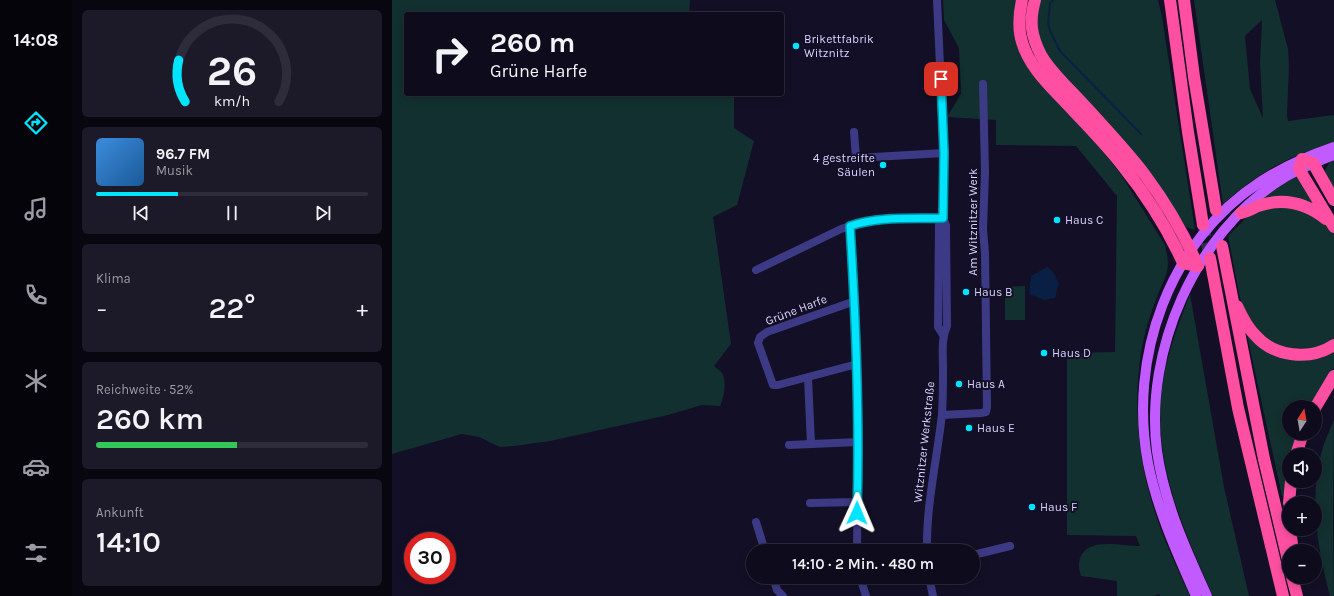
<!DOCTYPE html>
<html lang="de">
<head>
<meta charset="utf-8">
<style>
  body { margin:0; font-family:Karla,sans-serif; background:#1c1929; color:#f1f3f6; height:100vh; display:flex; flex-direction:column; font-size:15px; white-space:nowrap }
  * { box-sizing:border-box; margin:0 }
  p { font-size:13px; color:#9b9ba3 }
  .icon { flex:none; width:22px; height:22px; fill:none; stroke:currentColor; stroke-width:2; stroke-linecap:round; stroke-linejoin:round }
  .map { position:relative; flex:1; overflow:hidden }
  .drawer { display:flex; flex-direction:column; gap:10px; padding:10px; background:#08060f; width:320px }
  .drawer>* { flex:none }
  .guide { position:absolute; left:12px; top:12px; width:380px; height:84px; border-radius:4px; box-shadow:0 2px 10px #0003,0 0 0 1px #2e2b3b; background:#0e0b1c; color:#f1f3f6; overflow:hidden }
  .needle { width:26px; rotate:11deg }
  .buttons { position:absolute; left:890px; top:400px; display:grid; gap:8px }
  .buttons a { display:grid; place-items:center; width:40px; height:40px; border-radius:50%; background:#0e0b1c; box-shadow:0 2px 10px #0003,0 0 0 1px #2e2b3b; font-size:20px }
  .speed { position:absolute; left:12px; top:532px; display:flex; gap:8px; font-size:20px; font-weight:700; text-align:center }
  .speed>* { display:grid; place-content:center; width:52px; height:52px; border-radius:50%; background:#0e0b1c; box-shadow:0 2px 10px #0003,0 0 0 1px #2e2b3b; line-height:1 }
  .speed .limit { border:6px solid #d22; background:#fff; color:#111 }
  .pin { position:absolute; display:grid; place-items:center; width:34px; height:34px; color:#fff; margin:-17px; border-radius:8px; box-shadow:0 2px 6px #0006 }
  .me { position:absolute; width:44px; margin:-22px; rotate:1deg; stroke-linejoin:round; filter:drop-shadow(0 0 3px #0008) }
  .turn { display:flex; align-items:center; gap:14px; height:84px; padding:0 20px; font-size:18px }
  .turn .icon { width:52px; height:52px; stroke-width:2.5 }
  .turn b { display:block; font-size:28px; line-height:34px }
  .big { font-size:30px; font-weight:600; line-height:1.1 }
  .drawer .tile { flex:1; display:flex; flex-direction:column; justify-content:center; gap:6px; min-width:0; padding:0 14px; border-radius:6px; background:#1c1929 }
  .drawer .dial { align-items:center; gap:0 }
  .dial svg { height:104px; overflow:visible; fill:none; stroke:#2e2b3b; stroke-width:7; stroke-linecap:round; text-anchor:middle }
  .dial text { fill:#f1f3f6; stroke:none }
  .song { display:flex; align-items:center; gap:12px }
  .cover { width:48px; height:48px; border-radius:6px; background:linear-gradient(135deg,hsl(210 70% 55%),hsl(210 70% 35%)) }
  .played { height:4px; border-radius:2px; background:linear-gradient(90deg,#00e5ff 30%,#2e2b3b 30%) }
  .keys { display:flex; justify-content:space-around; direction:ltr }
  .heat { display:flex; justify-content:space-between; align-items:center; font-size:22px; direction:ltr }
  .charge { height:6px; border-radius:3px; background:linear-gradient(90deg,#34c759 52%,#2e2b3b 0) }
  .trip { position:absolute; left:354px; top:544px; width:234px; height:40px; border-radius:20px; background:#0e0b1c; box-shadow:0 2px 10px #0003,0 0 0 1px #2e2b3b; font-weight:600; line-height:40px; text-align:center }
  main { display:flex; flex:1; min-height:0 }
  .tabs { display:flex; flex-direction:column; width:72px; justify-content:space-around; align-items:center; background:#06040b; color:#9b9ba3 }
  .tabs .icon { width:28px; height:28px }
  .tabs .selected { color:#00e5ff }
  .tabs b { font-size:18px; color:#f1f3f6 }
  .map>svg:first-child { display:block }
  .green { fill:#12302f; fill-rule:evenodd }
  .water { fill:#0a1f44 }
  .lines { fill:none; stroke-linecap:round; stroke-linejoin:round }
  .stream { stroke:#0a1f44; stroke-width:2 }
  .motorway-tunnel { stroke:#312d47; stroke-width:12; stroke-dasharray:12 6; stroke-linecap:butt }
  .minor { stroke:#3d3a85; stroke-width:8 }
  .primary { stroke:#c25bff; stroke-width:10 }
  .motorway { stroke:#ff4fa3; stroke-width:12 }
  .route-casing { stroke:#0095a6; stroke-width:10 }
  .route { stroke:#00e5ff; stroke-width:7 }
  .poi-dot { fill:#00e5ff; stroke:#130f26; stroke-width:1.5 }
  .labels { text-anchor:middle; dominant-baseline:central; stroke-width:4; stroke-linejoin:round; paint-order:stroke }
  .poi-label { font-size:12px; fill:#d9d4ff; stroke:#130f26; text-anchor:start }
  .street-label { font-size:12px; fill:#d9d4ff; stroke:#130f26 }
</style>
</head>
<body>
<main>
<nav class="tabs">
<b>14:08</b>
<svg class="icon selected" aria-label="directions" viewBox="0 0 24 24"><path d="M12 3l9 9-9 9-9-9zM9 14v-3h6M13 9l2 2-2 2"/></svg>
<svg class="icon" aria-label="music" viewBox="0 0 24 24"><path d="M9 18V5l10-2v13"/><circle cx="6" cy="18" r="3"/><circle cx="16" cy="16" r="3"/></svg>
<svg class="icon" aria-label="phone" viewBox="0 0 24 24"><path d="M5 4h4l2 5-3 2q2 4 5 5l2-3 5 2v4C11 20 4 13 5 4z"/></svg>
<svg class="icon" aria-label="climate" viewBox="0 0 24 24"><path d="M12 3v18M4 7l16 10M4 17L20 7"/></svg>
<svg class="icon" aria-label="car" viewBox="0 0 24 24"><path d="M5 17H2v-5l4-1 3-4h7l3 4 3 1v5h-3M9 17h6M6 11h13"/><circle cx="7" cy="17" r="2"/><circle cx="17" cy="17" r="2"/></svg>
<svg class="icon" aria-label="filters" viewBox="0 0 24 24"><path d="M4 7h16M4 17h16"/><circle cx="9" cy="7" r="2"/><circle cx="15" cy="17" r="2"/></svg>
</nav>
<section class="drawer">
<div class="tile dial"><svg viewBox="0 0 100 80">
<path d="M14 69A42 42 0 1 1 86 69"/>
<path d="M14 69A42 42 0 0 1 9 37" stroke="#00e5ff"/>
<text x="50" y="56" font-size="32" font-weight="700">26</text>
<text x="50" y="72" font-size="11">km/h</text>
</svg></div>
<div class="tile">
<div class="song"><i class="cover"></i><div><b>96.7 FM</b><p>Musik</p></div></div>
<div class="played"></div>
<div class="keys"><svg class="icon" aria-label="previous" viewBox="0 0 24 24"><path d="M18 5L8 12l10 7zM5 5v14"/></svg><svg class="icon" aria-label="pause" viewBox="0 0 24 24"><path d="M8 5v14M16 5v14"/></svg><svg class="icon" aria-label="next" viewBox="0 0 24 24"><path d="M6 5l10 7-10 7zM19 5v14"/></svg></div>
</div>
<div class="tile"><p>Klima</p>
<div class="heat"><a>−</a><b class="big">22°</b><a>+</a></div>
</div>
<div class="tile"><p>Reichweite · 52%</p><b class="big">260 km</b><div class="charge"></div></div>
<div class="tile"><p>Ankunft</p><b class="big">14:10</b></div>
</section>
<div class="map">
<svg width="942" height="596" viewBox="0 0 942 596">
  <rect width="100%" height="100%" fill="#130f26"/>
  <path class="green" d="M0 0H298L297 14H14V94H342V128L362 141 345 205 321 217 339 344 322 366C324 368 329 371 330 373 335 381 332 398 328 406L310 405 276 415 158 441 122 446 108 447 87 437 70 434 0 454Z
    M551 0H625L624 5 651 86 707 147 728 173 773 245C774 251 776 257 776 263 776 275 769 286 765 297 758 315 752 334 749 353 741 405 746 459 762 509 771 539 785 568 798 596H768L767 594 762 596H725V581L689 576C687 570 686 564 688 558 697 536 730 547 748 546L744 536 675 535V353L723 352 725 196 684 146 604 145V120L555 117 569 94 567 48 552 20Z
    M647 0H766L770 17 803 230 794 227 653 54C644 35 643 21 647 0Z
    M802 0H883L896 49 897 66 895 115 896 121 942 115V143C896 156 867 172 831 204ZM870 20 868 63 871 118 858 89 853 36Z
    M942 159V194L932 173 937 163Z
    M904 175 926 207 865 202Z
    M900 206 934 223 942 234V340L928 348 894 349 871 338 853 313 848 298 836 236 856 216 866 210Z
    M633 286V320H613V287Z
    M798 294 832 487 857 596H821C791 529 758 457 771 381 776 351 787 323 798 294Z
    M857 334 876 350H942V368L918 407H897V433H906L899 455H897L894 495 890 496 855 335Z
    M942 420 941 523 942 596H938C926 550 917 502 929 454 932 442 937 431 942 420Z"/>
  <path class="water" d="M655 267 661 272 667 283 663 298 652 300 637 294 639 276Z"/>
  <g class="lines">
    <path class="stream" d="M661 0 658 4 656 22 658 31 668 51 749 134"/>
    <path class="motorway-tunnel" d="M811 225 818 258"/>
    <path class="minor" d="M462 132 464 158 552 153
      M364 270 449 229 458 226
      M463 301 375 332 368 337 366 343 381 385H386L465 364
      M551 335 546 327 547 225 551 218
      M416 378 419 444
      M550 415 589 413 594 412 595 407 593 253 591 229 593 172 591 84
      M397 445 466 442
      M418 503 465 502
      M364 522 373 551
      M465 551 466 442 465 364 458 226C488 216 520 219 551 218
      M535 551C534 505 545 460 550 414 551 399 551 384 551 369 551 354 549 339 555 326L554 225 551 218 552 153 545 0
      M581 555 618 546
      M381 577 385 590 391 596
      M468 577 474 596
      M537 577 541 596"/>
    <path class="primary" d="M804 596C785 553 765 509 756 463 736 358 777 241 868 182 892 166 916 156 942 147
      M815 596C794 550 772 502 765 451 752 351 803 233 890 179 906 169 924 162 942 155"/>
    <path class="motorway" d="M630 0C627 14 626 29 630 42 637 66 656 84 672 101 692 122 712 142 730 165 754 195 775 227 791 263L806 266
      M643 0C637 21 639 36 649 55 655 66 664 75 672 84 683 95 694 107 705 119 721 137 738 155 753 175 774 203 792 234 806 266
      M778 0 796 132 811 225
      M792 0 802 77 824 210
      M942 200 921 163 910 159 907 169 942 227
      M849 213C855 212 860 209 866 206 892 197 914 203 934 219
      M830 246 872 459 897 564
      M818 258 846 408 891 596
      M845 306C850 317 855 327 863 335 882 357 918 361 942 345
      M923 408 942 376
      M904 455 911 433
      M897 503 899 481
      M898 529 901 551
      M900 577 905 596"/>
  </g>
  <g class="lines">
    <g class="route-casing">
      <path id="route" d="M465 513C468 417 464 322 458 226 488 216 520 219 551 218L552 153 549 79"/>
    </g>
    <use href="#route" class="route"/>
  </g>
  <g class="poi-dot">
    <circle cx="404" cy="46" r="4"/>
    <circle cx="491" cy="165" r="4"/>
    <circle cx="665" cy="220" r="4"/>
    <circle cx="574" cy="292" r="4"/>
    <circle cx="652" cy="353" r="4"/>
    <circle cx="567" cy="384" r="4"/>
    <circle cx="577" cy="428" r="4"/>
    <circle cx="640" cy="507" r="4"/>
  </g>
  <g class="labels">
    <g class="poi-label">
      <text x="412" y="39">Brikettfabrik<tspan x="412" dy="14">Witznitz</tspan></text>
      <text x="483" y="158" text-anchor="end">4 gestreifte<tspan x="483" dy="14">Säulen</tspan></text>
      <text x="673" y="220">Haus C</text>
      <text x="582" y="292">Haus B</text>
      <text x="660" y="353">Haus D</text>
      <text x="575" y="384">Haus A</text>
      <text x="585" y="428">Haus E</text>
      <text x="648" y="507">Haus F</text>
    </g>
    <g class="street-label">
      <text transform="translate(581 222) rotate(-90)">Am Witznitzer Werk</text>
      <text transform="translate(404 310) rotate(-21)">Grüne Harfe</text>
      <text transform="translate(532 442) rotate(-84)">Witznitzer Werkstraße</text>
    </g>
  </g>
</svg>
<div class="buttons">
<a><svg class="needle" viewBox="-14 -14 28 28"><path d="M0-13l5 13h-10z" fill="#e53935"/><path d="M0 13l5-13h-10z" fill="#9b9ba3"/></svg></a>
<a><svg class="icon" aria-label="sound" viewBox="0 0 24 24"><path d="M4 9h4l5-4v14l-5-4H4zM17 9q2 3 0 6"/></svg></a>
<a>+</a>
<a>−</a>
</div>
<div class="speed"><div class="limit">30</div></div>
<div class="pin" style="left:549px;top:79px;background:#d93025"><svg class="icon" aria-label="arrive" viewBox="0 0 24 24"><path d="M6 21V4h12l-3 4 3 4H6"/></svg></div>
<svg class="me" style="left:465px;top:513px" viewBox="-20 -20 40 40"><path d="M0-17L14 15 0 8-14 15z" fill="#00e5ff" stroke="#fff" stroke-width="4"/></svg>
<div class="trip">14:10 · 2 Min. · 480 m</div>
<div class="guide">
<div class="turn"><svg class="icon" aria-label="right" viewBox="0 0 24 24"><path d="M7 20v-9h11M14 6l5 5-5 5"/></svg><div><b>260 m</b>Grüne Harfe</div></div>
</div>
</div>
</main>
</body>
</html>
